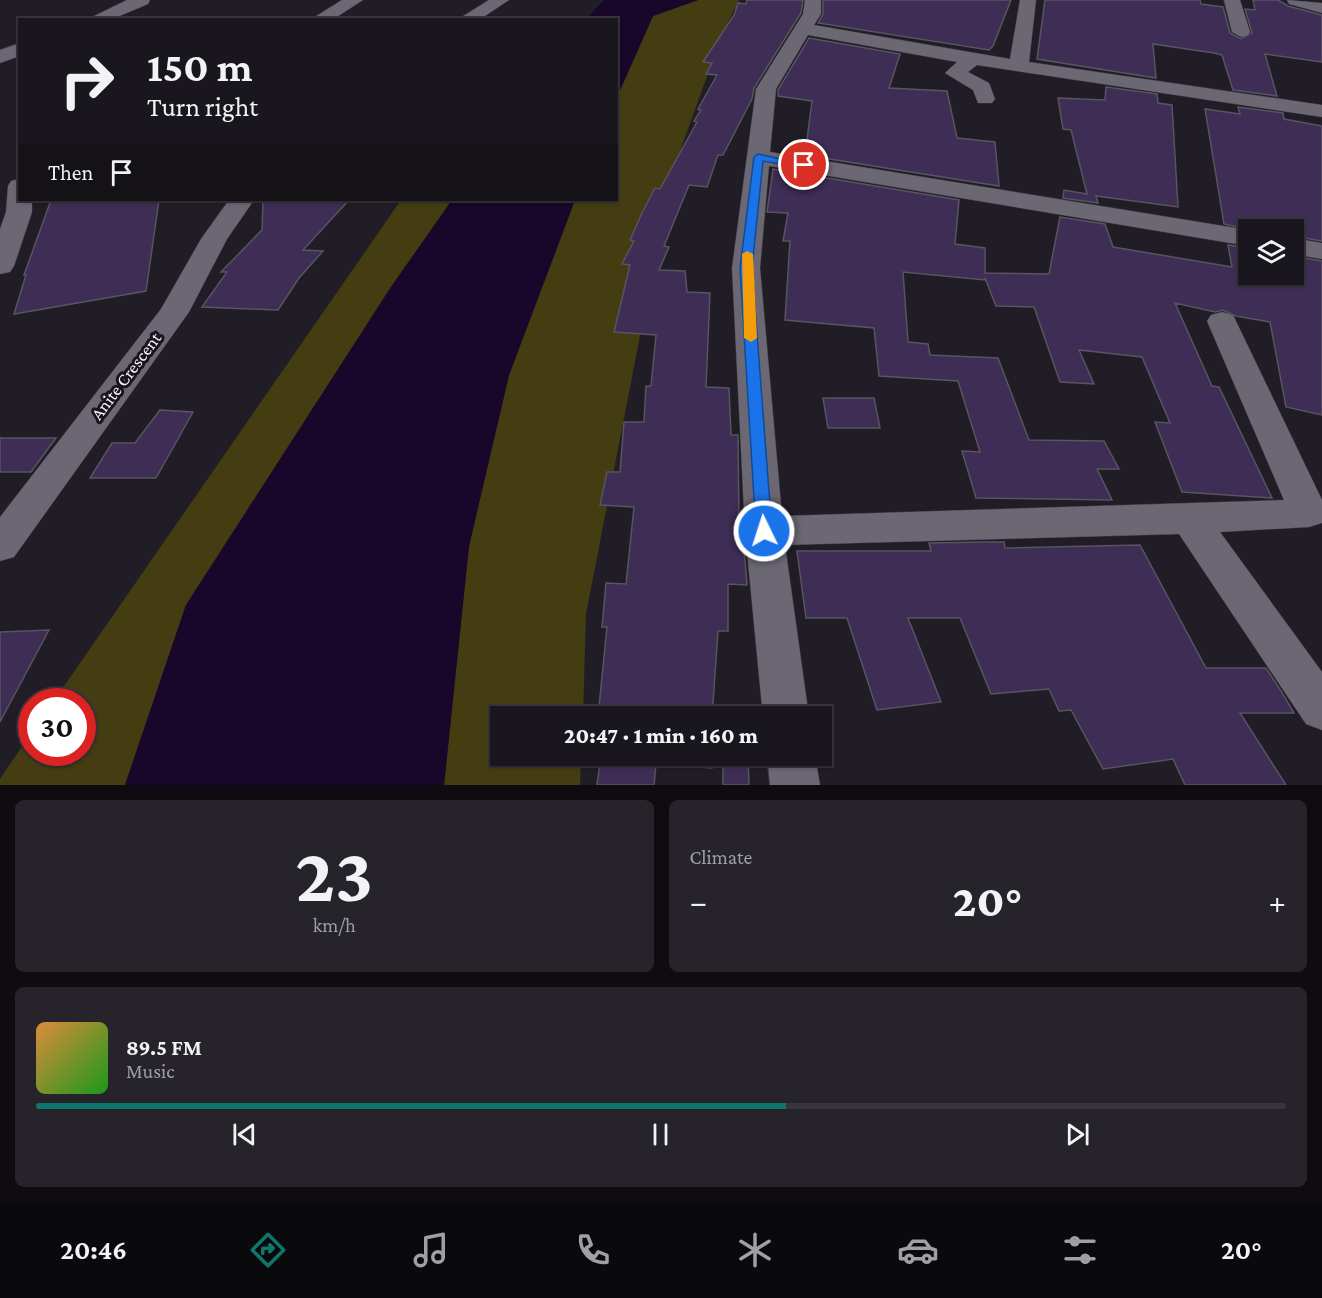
<!DOCTYPE html>
<html lang="en">
<head>
<meta charset="utf-8">
<style>
  body { margin:0; font-family:"Crimson Pro",serif; background:#26232a; color:#f1f3f6; height:100vh; display:flex; flex-direction:column; font-size:22px; white-space:nowrap }
  * { box-sizing:border-box; margin:0 }
  p { font-size:20px; color:#9f9fa4 }
  .icon { flex:none; width:33px; height:33px; fill:none; stroke:currentColor; stroke-width:2; stroke-linecap:round; stroke-linejoin:round }
  .map { position:relative; height:785px; overflow:hidden }
  .sheet { display:flex; flex-direction:column; gap:15px; padding:15px; background:#0e0c10; flex:1 }
  .sheet>* { flex:none }
  .banner { position:absolute; left:18px; top:18px; width:600px; height:183px; border-radius:0px; box-shadow:0 2px 4px #0004,0 0 0 2px #37353b; background:#19161d; color:#f1f3f6; overflow:hidden }
  .tools { position:absolute; left:1238px; top:219px; display:grid; gap:12px }
  .tools a { display:grid; place-items:center; width:66px; height:66px; border-radius:0px; background:#19161d; box-shadow:0 2px 4px #0004,0 0 0 2px #37353b; font-size:30px }
  .speed { position:absolute; left:18px; top:688px; display:flex; gap:12px; font-size:30px; font-weight:700; text-align:center }
  .speed>* { display:grid; place-content:center; width:78px; height:78px; border-radius:50%; background:#19161d; box-shadow:0 2px 4px #0004,0 0 0 2px #37353b; line-height:1 }
  .speed .limit { border:9px solid #d22; background:#fff; color:#111 }
  .pin { position:absolute; display:grid; place-items:center; width:51px; height:51px; color:#fff; margin:-26px; border:3px solid #fff; border-radius:50%; box-shadow:0 2px 6px #0007 }
  .me { position:absolute; width:66px; margin:-33px; rotate:356deg; stroke-linejoin:round; filter:drop-shadow(0 0 4px #0008) }
  .turn { display:flex; align-items:center; gap:21px; height:126px; padding:0 30px; font-size:27px }
  .turn .icon { width:78px; height:78px; stroke-width:2.5 }
  .turn b { display:block; font-size:42px; line-height:51px }
  .then { display:flex; align-items:center; height:57px; padding:0 30px; background:#0003; gap:12px; font-size:22px }
  .big { font-size:45px; font-weight:800; line-height:1.1 }
  .sheet .widget { flex:1; display:flex; flex-direction:column; justify-content:center; gap:9px; min-width:0; padding:0 21px; border-radius:9px; background:#26232a }
  .sheet .dial { align-items:center; gap:0 }
  .dial b { font-size:78px; line-height:1 }
  .song { display:flex; align-items:center; gap:18px }
  .cover { width:72px; height:72px; border-radius:9px; background:linear-gradient(135deg,hsl(30 70% 55%),hsl(120 70% 35%)) }
  .played { height:6px; border-radius:3px; background:linear-gradient(90deg,#0f766e 60%,#37353b 60%) }
  .keys { display:flex; justify-content:space-around; direction:ltr }
  .heat { display:flex; justify-content:space-between; align-items:center; font-size:33px; direction:ltr }
  .sheet .tiles { flex:1; display:grid; gap:15px; grid-template-columns:1fr 1fr }
  .widget:last-child { grid-column:span 2 }
  .trip { position:absolute; left:490px; top:706px; width:342px; height:60px; border-radius:0px; background:#19161d; box-shadow:0 2px 4px #0004,0 0 0 2px #37353b; font-weight:800; line-height:60px; text-align:center }
  .dock { display:flex; height:96px; justify-content:space-around; align-items:center; background:#0a090c; color:#9f9fa4 }
  .dock .icon { width:42px; height:42px }
  .dock .selected { color:#0f766e }
  .dock b { font-size:27px; color:#f1f3f6 }
  .map>svg:first-child { display:block }
  .green { fill:#433d11 }
  .water { fill:#18062b }
  .building { fill:#3e2d55; stroke:#585460; stroke-width:1.5 }
  .lines { fill:none; stroke-linecap:round; stroke-linejoin:round }
  .minor-casing { stroke:#3e3b43; stroke-width:1 }
  .minor { fill:#6b6773; fill-rule:evenodd }
  .route { fill:#1a73e8; stroke:#114b97; stroke-width:1.5 }
  .slow { fill:#f59e0b }
  .labels { text-anchor:middle; dominant-baseline:central; stroke-width:6; stroke-linejoin:round; paint-order:stroke }
  .street-label { font-size:18px; fill:#f5f2fa; stroke:#18141e }
</style>
</head>
<body>
<div class="map">
<svg width="1322" height="785" viewBox="0 0 1322 785">
  <rect width="100%" height="100%" fill="#211d27"/>
  <path class="green" d="M698 0H739L723 32 671 176 586 614 583 717H501V756H581L580 785H444L469 546 509 375 575 200H616L617 97 653 16Z
    M401 200H452L391 287 186 605 125 785H0V779L31 733 32 753H82V702H53Z"/>
  <path class="water" d="M604 0H698L653 16 617 97 616 20 586 19Z
    M452 200H575L509 375 469 546 444 785H125L186 605 391 287Z"/>
  <path class="building" d="M747 0H803L801 13 754 88 752 99 723 155H718L707 187 689 185 664 246 669 247 659 270 685 271 687 292 710 293 706 387 729 388 731 435H738L739 523H742L747 585 728 584V631H718L712 717H598L607 627H602L606 583 626 584 634 507 600 505 607 472H620L624 422H644L646 386H651L656 335 614 332 630 265 622 264 634 241 630 240 642 213 655 188 660 189 697 122 694 121 701 110 698 109 717 75 706 74 712 63 703 62 734 15 738 3 746 4Z
    M823 0H1011L993 46 989 50 818 23 823 14Z
    M1045 0H1200L1201 4 1223 7 1230 33 1241 39 1252 33 1245 9 1255 10 1253 0H1278L1288 6 1322 15V62L1265 54 1277 96 1233 90 1222 55 1214 53 1153 44 1156 78 1037 59Z
    M809 38 900 54 889 88 947 91 957 138 995 142 999 186 805 155 812 101 778 96V90Z
    M1106 87 1157 94 1158 103 1172 105 1178 207 1096 196 1098 203 1063 198 1064 190 1087 194 1071 130 1063 129 1058 98 1105 100Z
    M1238 107 1283 113 1284 119 1322 126V241L1293 236V230H1250L1224 224 1205 109 1240 114Z
    M773 169 959 200 955 244 985 248V273L1049 274 1060 217 1105 224 1113 247 1232 267 1228 245 1248 248V274H1293V256L1322 261V415L1286 407 1270 322 1236 316 1223 310 1215 312 1175 303 1212 386 1219 387 1272 498 1182 492 1155 422 1170 423 1142 357 1079 350 1094 384 1060 382 1034 307 996 306 985 278V280L903 272 908 342 928 344 930 355 998 358 1029 440 1104 441 1119 469H1097L1112 500 976 498 962 451 980 452 958 381 879 376 874 328 785 320 790 241H783L788 213 767 212Z
    M51 200H159L146 291 14 314 26 275H24Z
    M263 200H349L303 250 323 251 299 278 278 310 202 307 227 272H221L262 230Z
    M823 398H874L880 428H828Z
    M160 410 193 412 156 478H90L112 443H135Z
    M0 438H56L31 472H0Z
    M984 542H1004L1005 548 1140 545 1206 668H1266L1281 691 1294 713H1240L1286 785H1185L1173 759 1103 769 1071 710 1059 711 1049 689 991 694 960 618H908L941 702 877 710 847 618H806L797 551H931L929 543Z
    M49 630 0 722V632Z
    M601 756H712V768L656 764 654 785H597Z
    M723 756H748L749 785H723Z"/>
  <g class="lines">
    <g class="minor-casing">
      <path id="minor" d="M127 0H150L148 4 110 20H86Z
        M342 0H363L332 20H310Z
        M489 0H509L479 20H457Z
        M805 0H821V14L814 25 1010 59 1020 0H1036L1029 62 1322 105V117L977 65 968 72 989 83 995 99 992 103H978L973 90 945 73 957 62 808 35 776 89 770 152 1248 230V246L769 166 760 268 782 516 1284 500 1207 321 1211 315 1222 312 1233 315 1322 500V523L1309 527 1220 532 1322 672V730L1306 724 1179 534 785 545 809 717H763L745 531 732 268 756 89 803 14Z
        M1224 0H1240L1250 32 1247 36 1241 37 1232 32Z
        M1287 0 1322 3V13L1289 4Z
        M20 43V56L0 63V50Z
        M20 179V200H32V212L14 266 10 272 0 274V229L6 212 8 186 11 181Z
        M229 200H254L227 239 189 312 14 557 0 561V517L161 309 201 239Z
        M1293 238 1322 243V259L1293 254Z
        M767 756H815L820 785H770Z"/>
    </g>
    <use href="#minor" class="minor"/>
  </g>
  <path class="route" d="M758 154 808 165 804 168 763 161 752 268 772 531 764 537 756 531 740 268 754 157Z"/>
  <path class="slow" d="M747 251 753 254 757 338 751 342 744 338 742 254Z"/>
  <g class="labels">
    <g class="street-label">
      <text transform="translate(126 376) rotate(-53)">Anite Crescent</text>
    </g>
  </g>
</svg>
<div class="tools">
<a><svg class="icon" aria-label="layers" viewBox="0 0 24 24"><path d="M12 4l9 5-9 5-9-5zM3 14l9 5 9-5"/></svg></a>
</div>
<div class="speed"><div class="limit">30</div></div>
<div class="pin" style="left:804px;top:165px;background:#d93025"><svg class="icon" aria-label="arrive" viewBox="0 0 24 24"><path d="M6 21V4h12l-3 4 3 4H6"/></svg></div>
<svg class="me" style="left:764px;top:531px" viewBox="-20 -20 40 40"><circle r="17" fill="#1a73e8" stroke="#fff" stroke-width="3"/><path d="M0-11L8 9 0 5-8 9z" fill="#fff"/></svg>
<div class="trip">20:47 · 1 min · 160 m</div>
<div class="banner">
<div class="turn"><svg class="icon" aria-label="right" viewBox="0 0 24 24"><path d="M7 20v-9h11M14 6l5 5-5 5"/></svg><div><b>150 m</b>Turn right</div></div>
<div class="then">Then<svg class="icon" aria-label="arrive" viewBox="0 0 24 24"><path d="M6 21V4h12l-3 4 3 4H6"/></svg></div>
</div>
</div>
<section class="sheet">
<div class="tiles">
<div class="widget dial"><b>23</b><p>km/h</p></div>
<div class="widget"><p>Climate</p>
<div class="heat"><a>−</a><b class="big">20°</b><a>+</a></div>
</div>
<div class="widget">
<div class="song"><i class="cover"></i><div><b>89.5 FM</b><p>Music</p></div></div>
<div class="played"></div>
<div class="keys"><svg class="icon" aria-label="previous" viewBox="0 0 24 24"><path d="M18 5L8 12l10 7zM5 5v14"/></svg><svg class="icon" aria-label="pause" viewBox="0 0 24 24"><path d="M8 5v14M16 5v14"/></svg><svg class="icon" aria-label="next" viewBox="0 0 24 24"><path d="M6 5l10 7-10 7zM19 5v14"/></svg></div>
</div>
</div>
</section>
<nav class="dock">
<b>20:46</b>
<svg class="icon selected" aria-label="directions" viewBox="0 0 24 24"><path d="M12 3l9 9-9 9-9-9zM9 14v-3h6M13 9l2 2-2 2"/></svg>
<svg class="icon" aria-label="music" viewBox="0 0 24 24"><path d="M9 18V5l10-2v13"/><circle cx="6" cy="18" r="3"/><circle cx="16" cy="16" r="3"/></svg>
<svg class="icon" aria-label="phone" viewBox="0 0 24 24"><path d="M5 4h4l2 5-3 2q2 4 5 5l2-3 5 2v4C11 20 4 13 5 4z"/></svg>
<svg class="icon" aria-label="climate" viewBox="0 0 24 24"><path d="M12 3v18M4 7l16 10M4 17L20 7"/></svg>
<svg class="icon" aria-label="car" viewBox="0 0 24 24"><path d="M5 17H2v-5l4-1 3-4h7l3 4 3 1v5h-3M9 17h6M6 11h13"/><circle cx="7" cy="17" r="2"/><circle cx="17" cy="17" r="2"/></svg>
<svg class="icon" aria-label="filters" viewBox="0 0 24 24"><path d="M4 7h16M4 17h16"/><circle cx="9" cy="7" r="2"/><circle cx="15" cy="17" r="2"/></svg>
<b>20°</b>
</nav>
</body>
</html>
